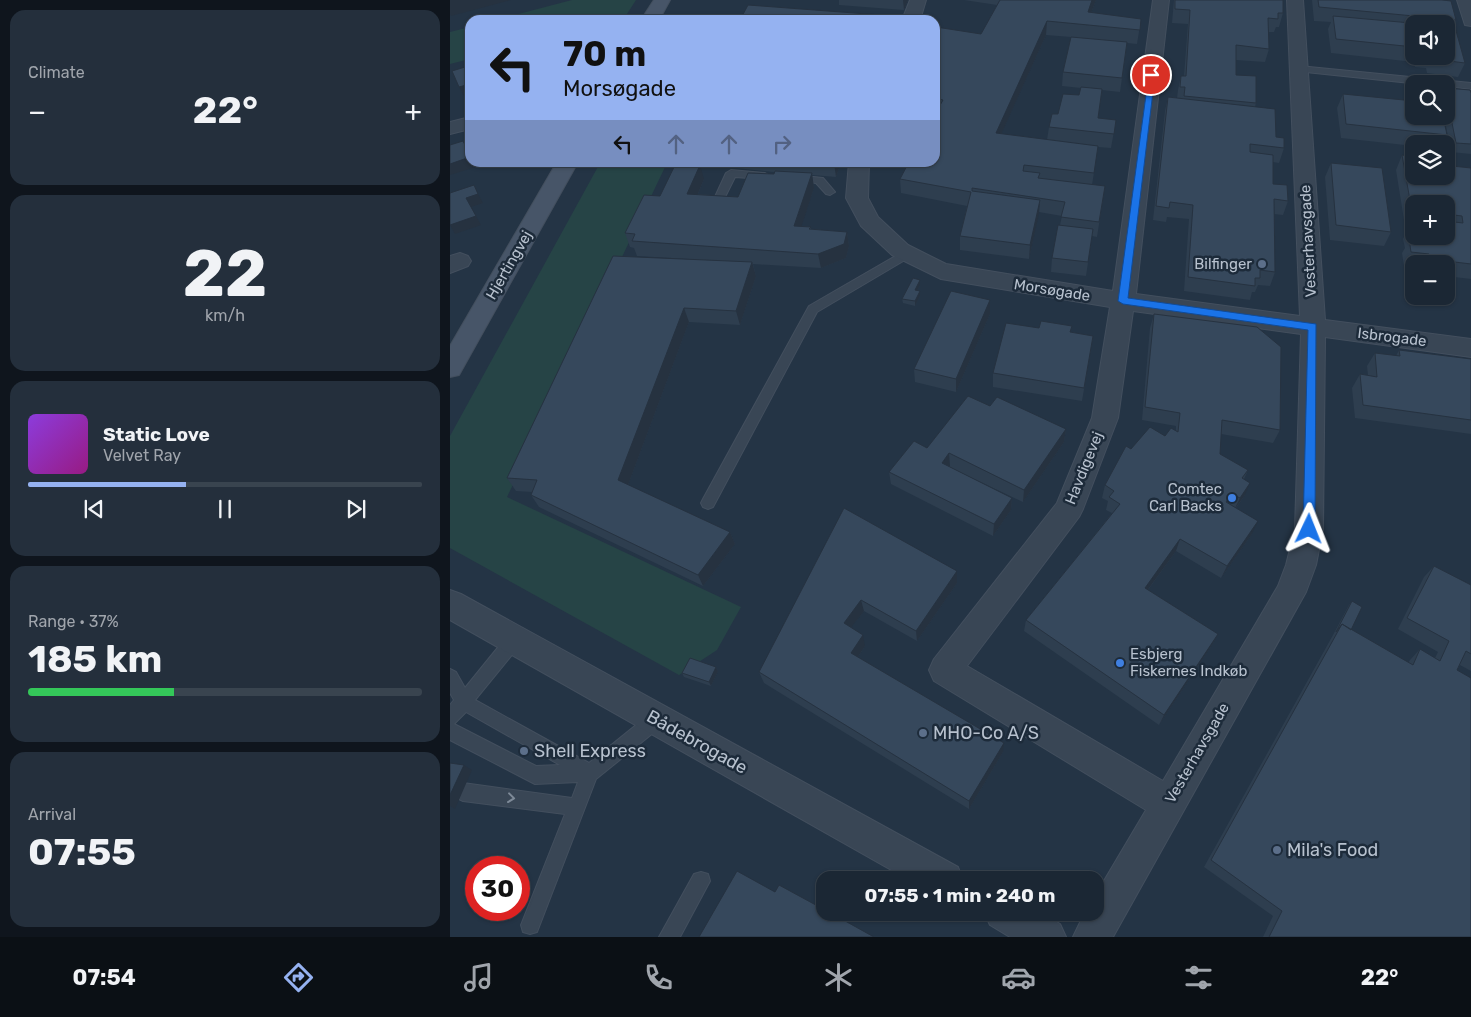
<!DOCTYPE html>
<html lang="en">
<head>
<meta charset="utf-8">
<style>
  body { margin:0; font-family:Rubik,sans-serif; background:#242f3c; color:#f1f3f6; height:100vh; display:flex; flex-direction:column; font-size:19px; white-space:nowrap }
  * { box-sizing:border-box; margin:0 }
  p { font-size:16px; color:#a0a5ac }
  .icon { flex:none; width:28px; height:28px; fill:none; stroke:currentColor; stroke-width:2; stroke-linecap:round; stroke-linejoin:round }
  .map { position:relative; flex:1; overflow:hidden }
  .details { display:flex; flex-direction:column; gap:10px; padding:10px; background:#0f151d; width:450px }
  .details>* { flex:none }
  .hud { position:absolute; left:15px; top:15px; width:475px; height:152px; border-radius:15px; box-shadow:0 1px 4px #0004,0 0 0 1px #39444f; background:#95b2f1; color:#111; overflow:hidden }
  .buttons { position:absolute; left:955px; top:15px; display:grid; gap:10px }
  .buttons a { display:grid; place-items:center; width:50px; height:50px; border-radius:10px; background:#1b2734; box-shadow:0 1px 4px #0004,0 0 0 1px #39444f; font-size:25px }
  .speed { position:absolute; left:15px; top:856px; display:flex; gap:10px; font-size:25px; font-weight:700; text-align:center }
  .speed>* { display:grid; place-content:center; width:65px; height:65px; border-radius:50%; background:#1b2734; box-shadow:0 1px 4px #0004,0 0 0 1px #39444f; line-height:1 }
  .speed .limit { border:8px solid #d22; background:#fff; color:#111 }
  .pin { position:absolute; display:grid; place-items:center; width:42px; height:42px; color:#fff; margin:-21px; border:2px solid #fff; border-radius:50%; box-shadow:0 1px 5px #0007 }
  .me { position:absolute; width:55px; margin:-28px; rotate:2deg; stroke-linejoin:round; filter:drop-shadow(0 0 4px #0008) }
  .turn { display:flex; align-items:center; gap:18px; height:105px; padding:0 15px; font-size:22px }
  .turn .icon { width:65px; height:65px; stroke-width:2.5 }
  .turn b { display:block; font-size:35px; line-height:42px }
  .lanes { display:flex; align-items:center; height:48px; padding:0 15px; background:#0003; justify-content:center; gap:25px; direction:ltr }
  .lanes .off { opacity:.35 }
  .big { font-size:38px; font-weight:700; line-height:1.1 }
  .details .widget { flex:1; display:flex; flex-direction:column; justify-content:center; gap:8px; min-width:0; padding:0 18px; border-radius:15px; background:#242f3c }
  .details .dial { align-items:center; gap:0 }
  .dial b { font-size:65px; line-height:1 }
  .song { display:flex; align-items:center; gap:15px }
  .cover { width:60px; height:60px; border-radius:8px; background:linear-gradient(135deg,hsl(270 70% 55%),hsl(310 70% 35%)) }
  .played { height:5px; border-radius:2px; background:linear-gradient(90deg,#95b2f1 40%,#39444f 40%) }
  .keys { display:flex; justify-content:space-around; direction:ltr }
  .heat { display:flex; justify-content:space-between; align-items:center; font-size:28px; direction:ltr }
  .charge { height:8px; border-radius:4px; background:linear-gradient(90deg,#34c759 37%,#39444f 0) }
  .trip { position:absolute; left:366px; top:871px; width:288px; height:50px; border-radius:15px; background:#1b2734; box-shadow:0 1px 4px #0004,0 0 0 1px #39444f; font-weight:700; line-height:50px; text-align:center }
  .menu { display:flex; height:80px; justify-content:space-around; align-items:center; background:#0b1015; color:#a0a5ac }
  .menu .icon { width:35px; height:35px }
  .menu .active { color:#95b2f1 }
  .menu b { font-size:22px; color:#f1f3f6 }
  main { display:flex; flex:1; min-height:0 }
  .map>svg:first-child { display:block }
  .green { fill:#264446 }
  .lines { fill:none; stroke-linecap:round; stroke-linejoin:round }
  .service-casing { stroke:#434f5e; stroke-width:2 }
  .minor-casing { stroke:#434f5e; stroke-width:2 }
  .secondary-casing { stroke:#434f5e; stroke-width:2 }
  .service { fill:#394655; fill-rule:evenodd }
  .minor { fill:#394655; fill-rule:evenodd }
  .secondary { fill:#475568; fill-rule:evenodd }
  .wall { fill:#2e3e4f; fill-rule:evenodd }
  .shaded-wall { fill:#263240 }
  .building { fill:#36485c; stroke:#263240 }
  .oneway { stroke:#7e8a98 }
  .route { fill:#1a73e8; stroke:#114b97 }
  .service-dot { fill:#5c6f8a; stroke:#1d2b3a; stroke-width:2 }
  .shop-dot { fill:#3f7fe0; stroke:#1d2b3a; stroke-width:2 }
  .labels { text-anchor:middle; dominant-baseline:central; stroke-width:5; stroke-linejoin:round; paint-order:stroke }
  .street-label { font-size:15px; fill:#b7c1ce; stroke:#1d2b3a }
  .poi-label { font-size:15px; fill:#b7c1ce; stroke:#1d2b3a; text-anchor:end }
  .near-poi-label { font-size:18px; fill:#b7c1ce; stroke:#1d2b3a; text-anchor:start }
  .near-street-label { font-size:18px; fill:#b7c1ce; stroke:#1d2b3a }
</style>
</head>
<body>
<main>
<section class="details">
<div class="widget"><p>Climate</p>
<div class="heat"><a>−</a><b class="big">22°</b><a>+</a></div>
</div>
<div class="widget dial"><b>22</b><p>km/h</p></div>
<div class="widget">
<div class="song"><i class="cover"></i><div><b>Static Love</b><p>Velvet Ray</p></div></div>
<div class="played"></div>
<div class="keys"><svg class="icon" aria-label="previous" viewBox="0 0 24 24"><path d="M18 5L8 12l10 7zM5 5v14"/></svg><svg class="icon" aria-label="pause" viewBox="0 0 24 24"><path d="M8 5v14M16 5v14"/></svg><svg class="icon" aria-label="next" viewBox="0 0 24 24"><path d="M6 5l10 7-10 7zM19 5v14"/></svg></div>
</div>
<div class="widget"><p>Range · 37%</p><b class="big">185 km</b><div class="charge"></div></div>
<div class="widget"><p>Arrival</p><b class="big">07:55</b></div>
</section>
<div class="map">
<svg width="1021" height="937" viewBox="0 0 1021 937">
  <rect width="100%" height="100%" fill="#243445"/>
  <path class="green" d="M122 0H186L175 17 164 20H46Z
    M20 27V59L0 64V32Z
    M150 163H217L57 497 291 607 267 650 229 675 0 548V436Z"/>
  <g class="lines">
    <g class="service-casing">
      <path id="service" d="M849 66 1021 83V89L996 86V84H970L846 71V67Z
        M281 170 315 173 320 176 315 179 285 177 273 201H265L264 199 276 173Z
        M344 175 373 178 385 192 380 195 376 194 366 183 340 180 339 178Z
        M456 250 460 251 462 254 460 257 367 312 263 507 258 509 253 507 251 503 253 499 359 306Z
        M64 633 70 635 72 640 70 645 25 700 139 763 201 713 207 711 213 713 215 719 213 725 146 779 87 932 80 934 73 932 71 925 115 814 13 801 7 798 4 792 7 786 13 783 122 798 128 782 85 784 0 740V705L4 700 0 693V669L6 672 15 688 58 635ZM16 712 110 765 86 766 4 724Z
        M251 872 258 874 260 881 230 937H209L244 874Z"/>
    </g>
    <g class="minor-casing">
      <path id="minor" d="M460 0H476L470 20H452Z
        M703 0H719L686 294 850 316 837 0H853L875 320 1021 339V357L875 337 873 529 866 565 856 592 663 937H623L635 912H645V896L696 810 484 681 479 670 484 659 607 503 642 418 660 307 491 279 442 255 411 226 396 198 399 162H419L418 198 428 217 458 245 496 264 663 291ZM683 311 851 334 845 529 836 565 828 586 713 781 517 666 629 517 633 509 668 418Z
        M1007 0H1021V26L1015 25Z
        M20 117V129L0 134V122Z
        M10 253 18 256 21 261 18 266 0 273V256Z
        M0 590 11 594 508 867 513 880H459L0 620Z
        M534 912H591L610 924 616 937H560L540 925Z"/>
    </g>
    <g class="secondary-casing">
      <path id="secondary" d="M204 0H220L209 20H191Z
        M107 162H128L9 375 0 377V346Z"/>
    </g>
    <use href="#service" class="service"/>
    <use href="#minor" class="minor"/>
    <use href="#secondary" class="secondary"/>
  </g>
  <path class="wall" d="M389 0H458L454 10 389 5Z
    M514 0H646L641 13 691 19 687 44 677 43 670 92 652 90 648 118 666 120 661 148 648 147 642 185 655 186 647 237 642 236 636 276 601 272 602 258 610 225 612 216 589 212 579 259 510 250V236L517 206 451 193 450 179 486 113 485 112V28L531 34 547 5ZM596 35 621 37 613 72 612 86 631 88 629 95 608 114 599 127 597 140 551 134Z
    M724 0H833V13L829 27H826L824 32H819V49L815 62 786 60V75L806 103 805 107 834 148 829 163 823 162V184L838 201 833 215 824 214 825 272 820 286 808 285 805 292H802L800 300 734 291 739 219 717 217 716 222 703 220 715 111 718 97 727 98 728 90 731 76H734L738 24 722 23Z
    M862 0H992L1006 20 1003 27 1015 63 1008 77 977 73 976 68 965 67 964 62 881 53 878 29 881 22 864 21ZM964 24H996V56H964Z
    M996 88 1021 93V154L1001 152 994 116H996Z
    M893 94 997 135 993 144H964V146L891 138 887 108Z
    M952 155 1002 166 1021 168V279L996 276V264H964V267L954 266 952 253 955 248 953 239 960 225 996 236V204H964V221L954 220 946 170Z
    M266 162H391L386 177 362 175 364 188 351 226 361 227V229L397 232 399 246 396 258 371 268 303 264 306 276 290 325 239 322 178 485 280 532 285 544 253 586 89 507 81 495 82 492 66 491 57 478 239 259 187 256 184 248 180 247 175 233 210 196 254 179 248 194 288 197 324 174V172L267 166Z
    M881 163 941 232 934 246 880 240 875 177Z
    M470 285 467 291 470 296 465 306 453 303 452 299Z
    M540 314 506 392 465 382 464 369Z
    M704 314 830 430 823 443 771 434 770 454 798 470 794 479 795 495 786 508 802 534 771 578 726 551 698 590 768 634 762 645 709 725 574 631 576 620 662 513 656 510 658 501 652 498 655 485 681 449 715 436 726 430V426L692 420 700 328Z
    M621 332 643 336 632 401 543 387V373Z
    M949 350 1021 359V434L905 418 902 388 910 374 918 375 917 366 925 353 946 356Z
    M540 406 616 429 614 442 573 502 499 467 562 498 561 510 543 536 441 484 439 472 477 448Z
    M394 508 507 583 467 641 414 611 401 627 415 646 408 657 553 752 519 809 314 683 309 672Z
    M984 566 1021 585V671L1010 665 1007 670 1021 937H813L823 916 754 867 883 635 899 605 902 601 901 630 958 663 960 660 970 649 985 658 988 652 948 629 974 577Z
    M266 667 268 671 261 686 234 677 232 673Z"/>
  <path class="shaded-wall" d="M0 0H61L1 16 0 14Z
    M453 0H458L454 10Z
    M642 0H646L636 26 638 12Z
    M597 21 596 35 545 148 546 133Z
    M20 84V94L14 96 9 87Z
    M20 157V162H24L26 167 0 175V164Z
    M384 162H391L386 177 384 163Z
    M250 165 254 179 242 208 237 194Z
    M362 173 364 188 347 240 344 226Z
    M28 194 33 203 21 207 31 225 5 234 0 225 16 198Z
    M590 200 589 214 579 259 580 245Z
    M397 232 399 246 396 258 371 268 368 254Z
    M302 262 306 276 290 325 286 311Z
    M470 280V285L465 295V290Z
    M470 291V296L465 306V301Z
    M540 300V314L506 392V379Z
    M234 308 239 322 175 493 168 480Z
    M616 429 614 442 573 502 574 490Z
    M499 453 500 466 492 476V463Z
    M800 483 795 495 784 510 790 498Z
    M562 498 561 510 543 536 544 524Z
    M808 521 802 534 771 578 777 566Z
    M280 532 285 544 253 586 248 575Z
    M730 539 726 551 691 599 695 588Z
    M507 571V583L467 641 466 631Z
    M411 600 414 611 396 634 394 623Z
    M768 634 762 645 709 725 714 715Z
    M413 635 415 646 404 663 401 653Z
    M266 667 268 671 261 686 259 682Z
    M554 743 553 752 519 809V801Z
    M14 765 22 770 5 809 0 806V795Z"/>
  <path class="building" d="M550 0H642L638 12 691 19 690 30 597 21 546 133 648 146 644 173 574 165 573 171 590 173 588 178 655 186 649 222 611 217 615 202 522 188V191L590 200 580 245 510 236 521 192 450 179 459 162H485V114L493 100 485 98V28L486 27 531 34Z
    M725 0H833V13H828V19L818 18 819 49 786 45V75L806 76V103L734 96 735 87H730L731 76H736L740 10 725 9Z
    M868 0H992L1001 1 1006 20 869 7Z
    M298 5 444 16 443 20H290Z
    M883 16 972 24H964V47L886 39Z
    M996 26 1005 27 1015 63 983 59V56H996Z
    M621 37 677 42 672 78 613 72Z
    M20 62V84L9 87 2 71 15 67 14 64Z
    M631 87 652 89 648 118 666 120 664 134 599 127 602 114H608L613 94 629 95Z
    M996 88 1020 90 1021 93V144L1006 143 996 93Z
    M893 94 964 101V116H993L997 135 896 124Z
    M718 97 825 109 826 137 834 138V148L800 144V152L823 155V184L837 185 838 201 824 199 825 272 810 270V278H805V286L738 277 743 205 720 202 719 208 706 206Z
    M13 141 20 155V157L0 164V145Z
    M952 155 964 157V176H996V160L1001 161 1002 166 1021 168V264L980 259 979 254 961 252 959 239H963L960 225H964V236H996V221L1013 223 1012 216 996 214V204H964V206H961Z
    M226 163 250 165 237 194 288 197 298 173 324 174 325 171 362 173 344 226 361 227 359 229 397 232 394 244 368 254 182 241 185 234 175 233 194 195 210 196Z
    M881 163 932 168 941 232 886 225Z
    M24 185 28 194 16 198 26 216 0 225V193Z
    M608 225 643 229 638 262 602 258Z
    M163 256 302 262 286 311 234 308 168 480 280 532 248 575 81 495 87 480 57 478Z
    M463 278 470 280 465 290 470 291 465 301 452 299Z
    M501 291 540 300 506 379 464 369Z
    M704 314 807 327 831 347 830 430 772 420 770 454 798 470 792 478 800 483 790 498 782 494 776 502 808 521 777 566 730 539 695 588 768 634 714 715 576 620 670 504 659 497 664 491 655 485 676 446 681 449 700 427 715 436 721 428 728 432 730 413 695 407Z
    M591 321 622 326 620 332 643 336 634 388 543 373 556 323 589 328Z
    M949 350 1021 359V420L913 405 910 374 927 377 925 353 950 356Z
    M518 396 540 406 547 397 616 429 574 490 499 453 492 463 562 498 544 524 439 472 464 441 477 448Z
    M394 508 507 571 466 631 411 600 394 623 413 635 401 653 554 743 519 801 309 672Z
    M984 566 1021 585V654L1016 651 1007 670 1021 678V937H819L832 911 761 860 892 624 963 665 970 649 990 661 999 641 957 618Z
    M902 601 912 607 901 630 892 624 886 632Z
    M240 658 266 667 259 682 232 673Z
    M0 763 14 765 0 795Z
    M287 871 325 892 329 885 375 910V912H379L424 937H249Z"/>
  <defs><path id="oneway-chevron" d="M-2-3.5L2.5 0L-2 3.5" fill="none" stroke-width="1.6" stroke-linecap="round" stroke-linejoin="round" transform="scale(1.25)"/></defs>
  <use class="oneway" href="#oneway-chevron" transform="translate(61 798) rotate(7)"/>
  <path class="route" d="M699 73 705 75 678 298 866 324 865 529 863 533H854L853 529 858 330 673 304 668 301Z"/>
  <g class="service-dot">
    <circle cx="812" cy="264" r="5"/>
    <circle cx="473" cy="733" r="5"/>
    <circle cx="74" cy="751" r="5"/>
    <circle cx="827" cy="850" r="5"/>
  </g>
  <g class="shop-dot">
    <circle cx="782" cy="498" r="5"/>
    <circle cx="670" cy="663" r="5"/>
  </g>
  <g class="labels">
    <g class="street-label">
      <text transform="translate(858 241) rotate(-93)">Vesterhavsgade</text>
      <text transform="translate(59 265) rotate(-60)">Hjertingvej</text>
      <text transform="translate(602 290) rotate(9)">Morsøgade</text>
      <text transform="translate(942 337) rotate(7)">Isbrogade</text>
      <text transform="translate(634 468) rotate(-68)">Havdigevej</text>
      <text transform="translate(747 753) rotate(-60)">Vesterhavsgade</text>
    </g>
    <g class="poi-label">
      <text x="802" y="264">Bilfinger</text>
      <text x="772" y="489">Comtec<tspan x="772" dy="17">Carl Backs</tspan></text>
      <text x="680" y="654" text-anchor="start">Esbjerg<tspan x="680" dy="17">Fiskernes Indkøb</tspan></text>
    </g>
    <g class="near-poi-label">
      <text x="483" y="733">MHO-Co A/S</text>
      <text x="84" y="751">Shell Express</text>
      <text x="837" y="850">Mila's Food</text>
    </g>
    <g class="near-street-label">
      <text transform="translate(247 742) rotate(29)">Bådebrogade</text>
    </g>
  </g>
</svg>
<div class="buttons">
<a><svg class="icon" aria-label="sound" viewBox="0 0 24 24"><path d="M4 9h4l5-4v14l-5-4H4zM17 9q2 3 0 6"/></svg></a>
<a><svg class="icon" aria-label="search" viewBox="0 0 24 24"><circle cx="10" cy="10" r="6"/><path d="M15 15l6 6"/></svg></a>
<a><svg class="icon" aria-label="layers" viewBox="0 0 24 24"><path d="M12 4l9 5-9 5-9-5zM3 14l9 5 9-5"/></svg></a>
<a>+</a>
<a>−</a>
</div>
<div class="speed"><div class="limit">30</div></div>
<div class="pin" style="left:701px;top:75px;background:#d93025"><svg class="icon" aria-label="arrive" viewBox="0 0 24 24"><path d="M6 21V4h12l-3 4 3 4H6"/></svg></div>
<svg class="me" style="left:859px;top:529px" viewBox="-20 -20 40 40"><path d="M0-17L14 15 0 8-14 15z" fill="#1a73e8" stroke="#fff" stroke-width="4"/></svg>
<div class="trip">07:55 · 1 min · 240 m</div>
<div class="hud">
<div class="turn"><svg class="icon" aria-label="left" viewBox="0 0 24 24"><path d="M17 20v-9H6M10 6l-5 5 5 5"/></svg><div><b>70 m</b>Morsøgade</div></div>
<div class="lanes"><svg class="icon" aria-label="left" viewBox="0 0 24 24"><path d="M17 20v-9H6M10 6l-5 5 5 5"/></svg><svg class="icon off" aria-label="ahead" viewBox="0 0 24 24"><path d="M12 20V5M6 11l6-6 6 6"/></svg><svg class="icon off" aria-label="ahead" viewBox="0 0 24 24"><path d="M12 20V5M6 11l6-6 6 6"/></svg><svg class="icon off" aria-label="right" viewBox="0 0 24 24"><path d="M7 20v-9h11M14 6l5 5-5 5"/></svg></div>
</div>
</div>
</main>
<nav class="menu">
<b>07:54</b>
<svg class="icon active" aria-label="directions" viewBox="0 0 24 24"><path d="M12 3l9 9-9 9-9-9zM9 14v-3h6M13 9l2 2-2 2"/></svg>
<svg class="icon" aria-label="music" viewBox="0 0 24 24"><path d="M9 18V5l10-2v13"/><circle cx="6" cy="18" r="3"/><circle cx="16" cy="16" r="3"/></svg>
<svg class="icon" aria-label="phone" viewBox="0 0 24 24"><path d="M5 4h4l2 5-3 2q2 4 5 5l2-3 5 2v4C11 20 4 13 5 4z"/></svg>
<svg class="icon" aria-label="climate" viewBox="0 0 24 24"><path d="M12 3v18M4 7l16 10M4 17L20 7"/></svg>
<svg class="icon" aria-label="car" viewBox="0 0 24 24"><path d="M5 17H2v-5l4-1 3-4h7l3 4 3 1v5h-3M9 17h6M6 11h13"/><circle cx="7" cy="17" r="2"/><circle cx="17" cy="17" r="2"/></svg>
<svg class="icon" aria-label="filters" viewBox="0 0 24 24"><path d="M4 7h16M4 17h16"/><circle cx="9" cy="7" r="2"/><circle cx="15" cy="17" r="2"/></svg>
<b>22°</b>
</nav>
</body>
</html>
